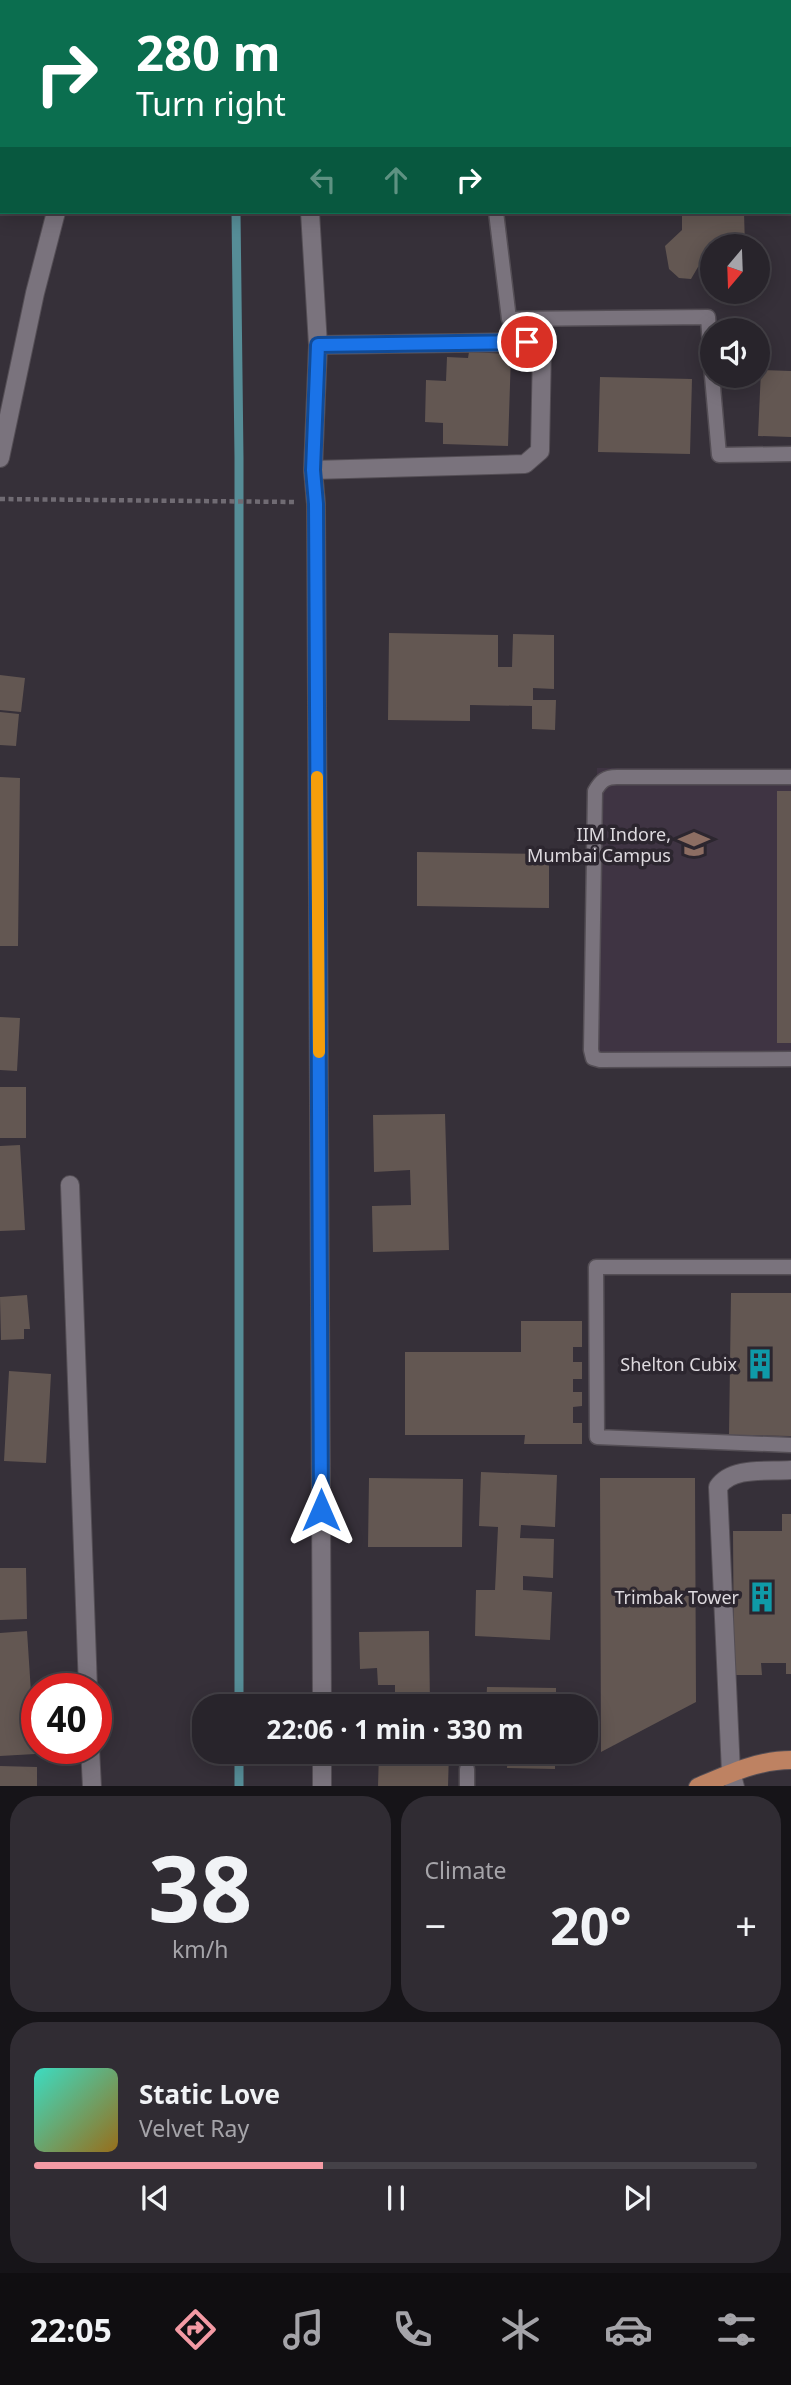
<!DOCTYPE html>
<html lang="en">
<head>
<meta charset="utf-8">
<style>
  body { margin:0; font-family:"Noto Sans",sans-serif; background:#302c33; color:#f1f3f6; height:100vh; display:flex; flex-direction:column; font-size:26px; white-space:nowrap }
  * { box-sizing:border-box; margin:0 }
  p { font-size:23px; color:#a5a4a9 }
  .icon { flex:none; width:38px; height:38px; fill:none; stroke:currentColor; stroke-width:2; stroke-linecap:round; stroke-linejoin:round }
  .map { position:relative; height:1786px; overflow:hidden }
  .side { display:flex; flex-direction:column; gap:10px; padding:10px; background:#161418; flex:1 }
  .side>* { flex:none }
  .top-card { position:absolute; left:0px; top:0px; width:791px; height:214px; box-shadow:0 4px 18px #0003,0 0 0 2px #444147; background:#0b6e4f; color:#fff; overflow:hidden }
  .needle { width:46px; rotate:199deg }
  .tools { position:absolute; left:700px; top:234px; display:grid; gap:14px }
  .tools a { display:grid; place-items:center; width:70px; height:70px; border-radius:50%; background:#28242b; box-shadow:0 4px 18px #0003,0 0 0 2px #444147; font-size:35px }
  .speed { position:absolute; left:21px; top:1673px; display:flex; gap:14px; font-size:35px; font-weight:700; text-align:center }
  .speed>* { display:grid; place-content:center; width:91px; height:91px; border-radius:50%; background:#28242b; box-shadow:0 4px 18px #0003,0 0 0 2px #444147; line-height:1 }
  .speed .limit { border:10px solid #d22; background:#fff; color:#111 }
  .pin { position:absolute; display:grid; place-items:center; width:60px; height:60px; color:#fff; margin:-30px; border:4px solid #fff; border-radius:50%; box-shadow:0 2px 7px #0007 }
  .me { position:absolute; width:77px; margin:-38px; rotate:0deg; stroke-linejoin:round; filter:drop-shadow(0 0 5px #0008) }
  .turn { display:flex; align-items:center; gap:24px; height:147px; padding:0 21px; font-size:32px }
  .turn .icon { width:91px; height:91px; stroke-width:2.5 }
  .turn b { display:block; font-size:49px; line-height:60px }
  .lanes { display:flex; align-items:center; height:66px; padding:0 21px; background:#0003; justify-content:center; gap:35px; direction:ltr }
  .lanes .off { opacity:.35 }
  .big { font-size:52px; font-weight:700; line-height:1.1 }
  .side .widget { flex:1; display:flex; flex-direction:column; justify-content:center; gap:10px; min-width:0; padding:0 24px; border-radius:28px; background:#302c33 }
  .side .dial { align-items:center; gap:0 }
  .dial b { font-size:91px; line-height:1 }
  .song { display:flex; align-items:center; gap:21px }
  .cover { width:84px; height:84px; border-radius:10px; background:linear-gradient(135deg,hsl(170 70% 55%),hsl(40 70% 35%)) }
  .played { height:7px; border-radius:4px; background:linear-gradient(90deg,#f49aa4 40%,#444147 40%) }
  .keys { display:flex; justify-content:space-around; direction:ltr }
  .heat { display:flex; justify-content:space-between; align-items:center; font-size:38px; direction:ltr }
  .side .tiles { flex:1; display:grid; gap:10px; grid-template-columns:1fr 1fr }
  .widget:last-child { grid-column:span 2 }
  .trip { position:absolute; left:192px; top:1694px; width:406px; height:70px; border-radius:28px; background:#28242b; box-shadow:0 4px 18px #0003,0 0 0 2px #444147; font-weight:700; line-height:70px; text-align:center }
  .tab-bar { display:flex; height:112px; justify-content:space-around; align-items:center; background:#100e11; color:#a5a4a9 }
  .tab-bar .icon { width:49px; height:49px }
  .tab-bar .current { color:#f49aa4 }
  .tab-bar b { font-size:32px; color:#f1f3f6 }
  .map>svg:first-child { display:block }
  .built { fill:#3f3443 }
  .lines { fill:none; stroke-linecap:round; stroke-linejoin:round }
  .stream { stroke:#568d97; stroke-width:9 }
  .building { fill:#635752 }
  .lane-casing { stroke:#544e55; stroke-width:17 }
  .street-casing { stroke:#544e55; stroke-width:20 }
  .secondary-casing { stroke:#544e55; stroke-width:20 }
  .primary-casing { stroke:#544e55; stroke-width:20 }
  .path { stroke:#706b73; stroke-width:4.5; stroke-dasharray:5 3.5; stroke-linecap:butt }
  .lane { stroke:#7a737d; stroke-width:14 }
  .street { stroke:#7a737d; stroke-width:18 }
  .secondary { stroke:#7a737d; stroke-width:18 }
  .primary { stroke:#be8262; stroke-width:18 }
  .route-casing { stroke:#114b97; stroke-width:18 }
  .route { stroke:#1a73e8; stroke-width:12 }
  .slow { stroke:#f59e0b; stroke-width:12 }
  .labels { text-anchor:middle; dominant-baseline:central; stroke-width:7; stroke-linejoin:round; paint-order:stroke }
  .poi-label { font-size:18px; fill:#dedadf; stroke:#2c262f; text-anchor:end }
</style>
</head>
<body>
<div class="map">
<svg width="791" height="1787" viewBox="0 0 791 1787">
  <rect width="100%" height="100%" fill="#363039"/>
  <path class="built" d="M597 768 791 769V1062H597Z"/>
  <g class="lines">
    <path class="stream" d="M234 0V2
      M236 212 239 458V1706
      M239 1787V1752"/>
  </g>
  <path class="building" d="M682 212H744L745 247H712V268L698 267 691 279 679 278 669 269 665 246 682 230Z
    M469 352 511 354 508 446 443 444V423L425 422 426 380 446 381 447 357 468 358Z
    M761 370 791 371V437L758 436Z
    M600 377 692 379 690 454 598 452Z
    M389 633 498 635V667H512L513 634 554 635V689L533 688V700H556L555 730 532 729V706L470 705V721L388 720Z
    M0 675 25 678 21 712 0 710Z
    M0 712 19 714 16 746 0 745Z
    M0 777 20 778 18 946H0Z
    M777 791H791V1043H777Z
    M417 852 549 854V908L417 906Z
    M0 1017 20 1018 17 1071 0 1070Z
    M0 1087H26V1138H0Z
    M445 1114 449 1250 373 1252 372 1206 411 1205 410 1170 374 1172 373 1115Z
    M20 1145 25 1230 0 1231V1146Z
    M731 1293H791V1436L729 1435Z
    M27 1295 30 1329H24V1339L1 1340 0 1297Z
    M521 1321H582V1347H573V1362H582V1379H573V1392H582V1406L573 1407V1423H582V1444H524L525 1435H405V1352H521Z
    M9 1371 51 1374 46 1463 4 1461Z
    M481 1472 557 1475 555 1527 521 1525 520 1538 554 1539 553 1578 523 1576V1590L552 1592 550 1640 475 1636 476 1590H495L498 1527 479 1526Z
    M369 1478 463 1479 462 1547H368Z
    M600 1478H695L696 1702 601 1752Z
    M782 1514H791V1674H786V1663H761L762 1675H734L733 1531H782Z
    M0 1568H26L27 1619 0 1620Z
    M27 1631 35 1754 0 1756V1633Z
    M429 1631 430 1706 395 1703V1685H378L377 1668 360 1669 359 1632Z
    M487 1687 556 1688V1706H486Z
    M379 1752H449L448 1787H378Z
    M508 1752H555V1769L507 1768Z
    M0 1766 37 1767V1787H0Z"/>
  <g class="lines">
    <g class="lane-casing">
      <path id="lane" d="M496 212 509 319 708 317 712 375
        M712 376 719 455 791 454
        M791 777H617C605 777 601 781 595 791L591 1050 593 1058 600 1060 791 1059
        M791 1267H596L597 1437 791 1445
        M467 1787V1769"/>
    </g>
    <g class="street-casing">
      <path id="street" d="M52 0V2
        M0 458 35 293 56 212
        M313 470 525 464 540 451 542 348 528 342 318 345
        M70 1185 88 1689
        M90 1748 92 1787
        M735 1787 731 1772 718 1487C732 1466 768 1472 791 1470"/>
    </g>
    <g class="secondary-casing">
      <path id="secondary" d="M298 0H316
        M310 212 318 345 313 470 316 504 322 1706
        M322 1752V1787"/>
    </g>
    <g class="primary-casing">
      <path id="primary" d="M698 1787C728 1774 758 1760 791 1760"/>
    </g>
    <path class="path" d="M0 499 294 502"/>
    <use href="#lane" class="lane"/>
    <use href="#street" class="street"/>
    <use href="#secondary" class="secondary"/>
    <use href="#primary" class="primary"/>
  </g>
  <g class="lines">
    <g class="route-casing">
      <path id="route" d="M321 1510 316 504 313 470 318 345 527 342"/>
    </g>
    <use href="#route" class="route"/>
    <path class="slow" d="M317 777 319 1052"/>
  </g>
  <defs>
    <g id="university-bare" transform="scale(2.415)"><path d="M0-5L7-2L0 1L-7-2ZM-4 1L0 2.5L4 1V4Q0 6-4 4Z" fill="#8d6e63" stroke="#2c262f" stroke-width="2.5" paint-order="stroke"/></g>
    <g id="building-bare" transform="scale(2.415)"><path d="M-4-6H4V6H1V3H-1V6H-4ZM-2.5-4.3h1.7v1.8h-1.7ZM.8-4.3h1.7v1.8H.8ZM-2.5-1h1.7V.8h-1.7ZM.8-1h1.7V.8H.8Z" fill="#0f9aa8" stroke="#2c262f" stroke-width="2.5" paint-order="stroke"/></g>
  </defs>
  <g fill-rule="evenodd">
    <use href="#university-bare" x="694" y="844"/>
    <use href="#building-bare" x="760" y="1364"/>
    <use href="#building-bare" x="762" y="1597"/>
  </g>
  <g class="labels">
    <g class="poi-label">
      <text x="671" y="834">IIM Indore,<tspan x="671" dy="21">Mumbai Campus</tspan></text>
      <text x="737" y="1364">Shelton Cubix</text>
      <text x="739" y="1597">Trimbak Tower</text>
    </g>
  </g>
</svg>
<div class="tools">
<a><svg class="needle" viewBox="-14 -14 28 28"><path d="M0-13l5 13h-10z" fill="#e53935"/><path d="M0 13l5-13h-10z" fill="#a5a4a9"/></svg></a>
<a><svg class="icon" aria-label="sound" viewBox="0 0 24 24"><path d="M4 9h4l5-4v14l-5-4H4zM17 9q2 3 0 6"/></svg></a>
</div>
<div class="speed"><div class="limit">40</div></div>
<div class="pin" style="left:527px;top:342px;background:#d93025"><svg class="icon" aria-label="arrive" viewBox="0 0 24 24"><path d="M6 21V4h12l-3 4 3 4H6"/></svg></div>
<svg class="me" style="left:321px;top:1510px" viewBox="-20 -20 40 40"><path d="M0-17L14 15 0 8-14 15z" fill="#1a73e8" stroke="#fff" stroke-width="4"/></svg>
<div class="trip">22:06 · 1 min · 330 m</div>
<div class="top-card">
<div class="turn"><svg class="icon" aria-label="right" viewBox="0 0 24 24"><path d="M7 20v-9h11M14 6l5 5-5 5"/></svg><div><b>280 m</b>Turn right</div></div>
<div class="lanes"><svg class="icon off" aria-label="left" viewBox="0 0 24 24"><path d="M17 20v-9H6M10 6l-5 5 5 5"/></svg><svg class="icon off" aria-label="ahead" viewBox="0 0 24 24"><path d="M12 20V5M6 11l6-6 6 6"/></svg><svg class="icon" aria-label="right" viewBox="0 0 24 24"><path d="M7 20v-9h11M14 6l5 5-5 5"/></svg></div>
</div>
</div>
<section class="side">
<div class="tiles">
<div class="widget dial"><b>38</b><p>km/h</p></div>
<div class="widget"><p>Climate</p>
<div class="heat"><a>−</a><b class="big">20°</b><a>+</a></div>
</div>
<div class="widget">
<div class="song"><i class="cover"></i><div><b>Static Love</b><p>Velvet Ray</p></div></div>
<div class="played"></div>
<div class="keys"><svg class="icon" aria-label="previous" viewBox="0 0 24 24"><path d="M18 5L8 12l10 7zM5 5v14"/></svg><svg class="icon" aria-label="pause" viewBox="0 0 24 24"><path d="M8 5v14M16 5v14"/></svg><svg class="icon" aria-label="next" viewBox="0 0 24 24"><path d="M6 5l10 7-10 7zM19 5v14"/></svg></div>
</div>
</div>
</section>
<nav class="tab-bar">
<b>22:05</b>
<svg class="icon current" aria-label="directions" viewBox="0 0 24 24"><path d="M12 3l9 9-9 9-9-9zM9 14v-3h6M13 9l2 2-2 2"/></svg>
<svg class="icon" aria-label="music" viewBox="0 0 24 24"><path d="M9 18V5l10-2v13"/><circle cx="6" cy="18" r="3"/><circle cx="16" cy="16" r="3"/></svg>
<svg class="icon" aria-label="phone" viewBox="0 0 24 24"><path d="M5 4h4l2 5-3 2q2 4 5 5l2-3 5 2v4C11 20 4 13 5 4z"/></svg>
<svg class="icon" aria-label="climate" viewBox="0 0 24 24"><path d="M12 3v18M4 7l16 10M4 17L20 7"/></svg>
<svg class="icon" aria-label="car" viewBox="0 0 24 24"><path d="M5 17H2v-5l4-1 3-4h7l3 4 3 1v5h-3M9 17h6M6 11h13"/><circle cx="7" cy="17" r="2"/><circle cx="17" cy="17" r="2"/></svg>
<svg class="icon" aria-label="filters" viewBox="0 0 24 24"><path d="M4 7h16M4 17h16"/><circle cx="9" cy="7" r="2"/><circle cx="15" cy="17" r="2"/></svg>
</nav>
</body>
</html>
